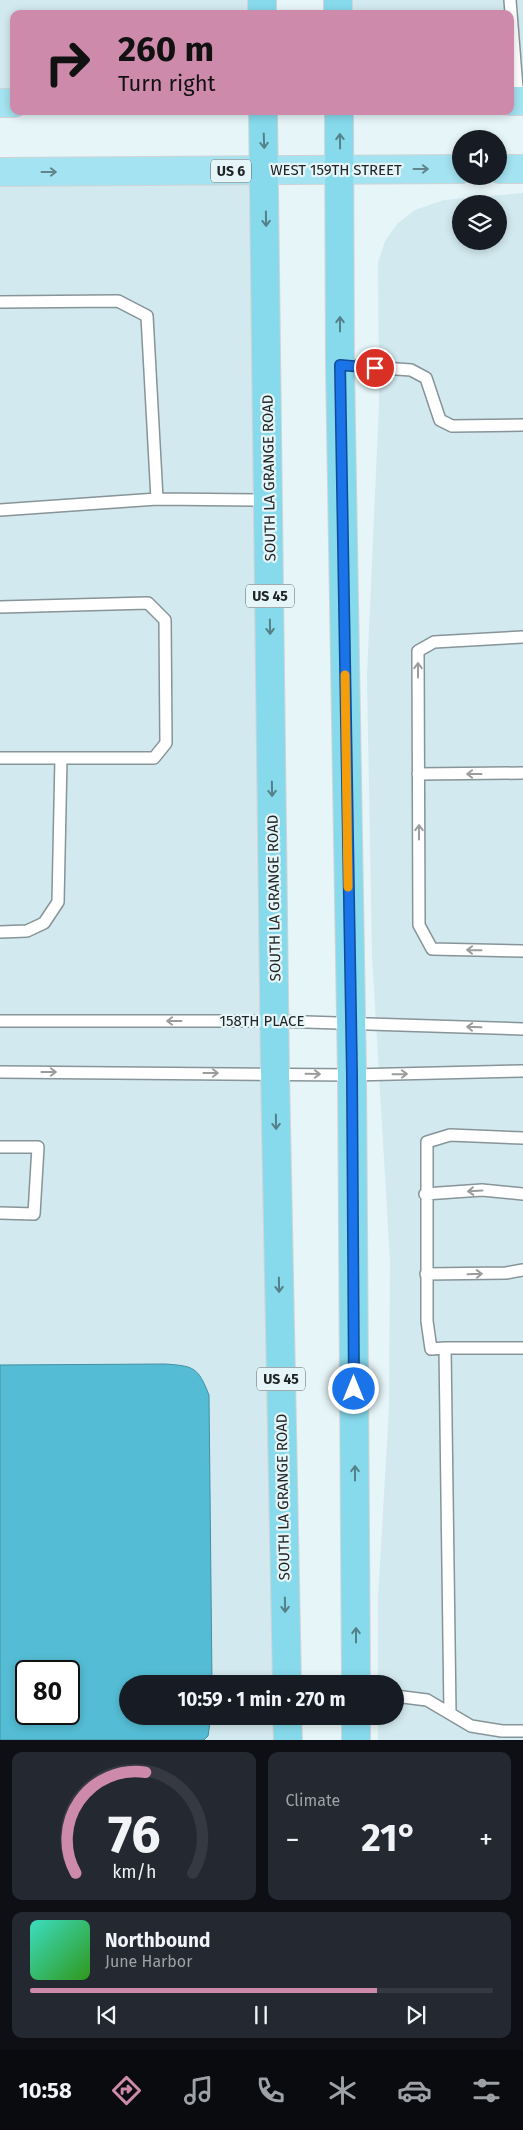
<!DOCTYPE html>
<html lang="en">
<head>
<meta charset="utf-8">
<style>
  body { margin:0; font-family:"Fira Sans",sans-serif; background:#242831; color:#f1f3f6; height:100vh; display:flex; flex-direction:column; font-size:19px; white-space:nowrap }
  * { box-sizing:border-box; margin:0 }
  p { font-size:16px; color:#9ea1a6 }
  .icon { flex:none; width:28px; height:28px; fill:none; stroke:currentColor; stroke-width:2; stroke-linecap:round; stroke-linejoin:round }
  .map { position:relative; height:1740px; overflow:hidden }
  .side { display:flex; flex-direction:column; gap:12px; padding:12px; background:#0d0f14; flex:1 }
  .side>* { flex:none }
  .hud { position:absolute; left:10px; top:10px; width:504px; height:105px; border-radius:10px; box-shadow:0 2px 8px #0003; background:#cd8aaa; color:#111; overflow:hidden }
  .buttons { position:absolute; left:452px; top:130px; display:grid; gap:10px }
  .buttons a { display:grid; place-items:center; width:55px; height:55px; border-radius:50%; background:#171b24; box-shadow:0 2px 8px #0003; font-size:25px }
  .speed { position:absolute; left:15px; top:1660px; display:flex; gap:10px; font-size:25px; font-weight:700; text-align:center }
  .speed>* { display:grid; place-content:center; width:65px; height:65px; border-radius:50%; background:#171b24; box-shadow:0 2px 8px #0003; line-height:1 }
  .speed .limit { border:2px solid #111; border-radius:8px; background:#fff; color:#111 }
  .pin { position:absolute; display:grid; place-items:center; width:42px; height:42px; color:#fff; margin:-21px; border:2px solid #fff; border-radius:50%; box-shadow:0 1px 5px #0007 }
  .me { position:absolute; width:55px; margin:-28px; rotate:0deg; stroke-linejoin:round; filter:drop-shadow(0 0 4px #0008) }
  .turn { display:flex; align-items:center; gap:18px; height:105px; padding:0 25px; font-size:22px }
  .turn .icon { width:65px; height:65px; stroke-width:2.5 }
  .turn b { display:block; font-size:35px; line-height:42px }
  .big { font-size:38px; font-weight:700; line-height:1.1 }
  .side .card { flex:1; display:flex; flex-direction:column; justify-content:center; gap:8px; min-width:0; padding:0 18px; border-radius:10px; background:#242831 }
  .side .dial { align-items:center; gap:0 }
  .dial svg { height:130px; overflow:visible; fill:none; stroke:#363941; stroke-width:7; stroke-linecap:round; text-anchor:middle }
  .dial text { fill:#f1f3f6; stroke:none }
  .song { display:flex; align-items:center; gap:15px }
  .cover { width:60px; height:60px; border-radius:8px; background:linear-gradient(135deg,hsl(170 70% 55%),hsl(110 70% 35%)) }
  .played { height:5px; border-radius:2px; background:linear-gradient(90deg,#cd8aaa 75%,#363941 75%) }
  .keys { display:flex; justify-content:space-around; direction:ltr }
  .heat { display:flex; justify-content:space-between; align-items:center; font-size:28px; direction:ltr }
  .side .tiles { flex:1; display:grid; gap:12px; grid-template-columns:1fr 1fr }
  .card:last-child { grid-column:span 2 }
  .trip { position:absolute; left:119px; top:1675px; width:285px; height:50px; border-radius:25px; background:#171b24; box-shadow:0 2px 8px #0003; font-weight:700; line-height:50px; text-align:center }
  .tabs { display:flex; height:80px; justify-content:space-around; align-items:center; background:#090b0e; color:#9ea1a6 }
  .tabs .icon { width:35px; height:35px }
  .tabs .active { color:#cd8aaa }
  .tabs b { font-size:22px; color:#f1f3f6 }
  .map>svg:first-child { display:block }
  .built { fill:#d2e9ef; fill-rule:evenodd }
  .water { fill:#54bdd5; stroke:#448fa0; fill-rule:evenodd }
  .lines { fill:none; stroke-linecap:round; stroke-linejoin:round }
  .service-casing { stroke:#879498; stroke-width:14 }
  .primary-casing { stroke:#d2d3d4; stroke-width:30 }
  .trunk-casing { stroke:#d2d3d4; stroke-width:30 }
  .service { stroke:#fff; stroke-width:11 }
  .primary { stroke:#a4e3f1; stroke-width:28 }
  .trunk { stroke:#86daec; stroke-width:28 }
  .oneway { stroke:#538089 }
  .oneway2 { stroke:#62848c }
  .oneway3 { stroke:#9b9d9d }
  .route-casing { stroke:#114b97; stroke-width:12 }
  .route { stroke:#1a73e8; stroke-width:9 }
  .slow { stroke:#f59e0b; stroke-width:9 }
  .labels { text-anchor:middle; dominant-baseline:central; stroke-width:4.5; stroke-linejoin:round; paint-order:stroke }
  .shield { fill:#e6f5f8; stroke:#5b6365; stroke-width:1 }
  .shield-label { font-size:14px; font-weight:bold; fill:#202526 }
  .street-label { font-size:15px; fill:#202526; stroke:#e6f5f8 }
</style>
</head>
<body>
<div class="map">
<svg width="523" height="1740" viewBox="0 0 523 1740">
  <rect width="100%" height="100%" fill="#e6f5f8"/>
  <path class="built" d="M0 0H254V14H14V97H0Z
    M346 0H523V94H510V14H346Z
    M0 180H257L279 1684H128V1716H279V1740H0ZM26 1671H69V1714H26Z
    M523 193V1740H378V1716H395V1684H378V1598L389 1408 390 1261 372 955 367 676 379 404 378 263 385 241 397 224 415 210 444 200ZM461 204H499V241H461Z"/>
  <path class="water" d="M165 1364C194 1366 198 1367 209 1395L212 1684H128V1716H211L208 1736 204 1740H0V1365ZM26 1671H69V1714H26Z"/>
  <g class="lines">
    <g class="service-casing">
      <path id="service" d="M510 0 518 101
        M0 302 118 301 147 316 157 499
        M340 365 411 370 426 378 440 420 452 426 523 425
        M0 510 157 499 268 500
        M0 607 148 603 165 620 166 743 154 758H0
        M523 637 434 642 418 651 419 925 432 949 523 951
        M418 774 523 773
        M0 932 27 931 44 923 58 902 61 758
        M0 1021H275L523 1029
        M0 1072 352 1075 523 1071
        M0 1147H38L34 1214 0 1213
        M425 1194 482 1190 523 1194
        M426 1274 506 1273 523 1270
        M445 1348 431 1349 427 1321V1142L450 1135 523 1138
        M395 1696 427 1700 471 1726 502 1731H523
        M450 1713 445 1348H523"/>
    </g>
    <g class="primary-casing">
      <path id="primary" d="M510 101H523
        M0 103H14
        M499 169H523
        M0 172 461 169"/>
    </g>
    <g class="trunk-casing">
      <path id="trunk" d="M262 0V14
        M338 0V14
        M263 111 275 1073 287 1684
        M339 111 340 365 352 1075 356 1684
        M287 1716 288 1740
        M356 1740V1716"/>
    </g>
    <use href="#service" class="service"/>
    <use href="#primary" class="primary"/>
    <use href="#trunk" class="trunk"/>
  </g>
  <defs><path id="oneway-shaft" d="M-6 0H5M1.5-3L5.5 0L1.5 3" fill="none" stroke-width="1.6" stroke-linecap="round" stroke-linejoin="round" transform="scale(1.25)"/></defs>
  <g class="oneway">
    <use href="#oneway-shaft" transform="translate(264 141) rotate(88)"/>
    <use href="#oneway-shaft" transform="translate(340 141) rotate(-91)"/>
    <use href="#oneway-shaft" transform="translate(266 219) rotate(89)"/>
    <use href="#oneway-shaft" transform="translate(340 324) rotate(-90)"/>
    <use href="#oneway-shaft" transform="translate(270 627) rotate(89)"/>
    <use href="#oneway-shaft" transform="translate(272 789) rotate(89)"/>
    <use href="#oneway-shaft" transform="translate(276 1122) rotate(89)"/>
    <use href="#oneway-shaft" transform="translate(279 1285) rotate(89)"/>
    <use href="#oneway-shaft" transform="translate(355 1473) rotate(-90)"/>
    <use href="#oneway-shaft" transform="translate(285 1605) rotate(89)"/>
    <use href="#oneway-shaft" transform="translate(356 1635) rotate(-90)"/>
  </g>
  <g class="oneway2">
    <use href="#oneway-shaft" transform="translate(421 169)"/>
    <use href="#oneway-shaft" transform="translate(49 172)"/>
  </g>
  <g class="oneway3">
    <use href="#oneway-shaft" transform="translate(418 670) rotate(-90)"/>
    <use href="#oneway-shaft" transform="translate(474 774) rotate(180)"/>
    <use href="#oneway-shaft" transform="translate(419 832) rotate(-90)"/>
    <use href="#oneway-shaft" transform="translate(474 950) rotate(-179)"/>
    <use href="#oneway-shaft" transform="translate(174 1021) rotate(180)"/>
    <use href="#oneway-shaft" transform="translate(474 1027) rotate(-178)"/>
    <use href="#oneway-shaft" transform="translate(49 1072)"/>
    <use href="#oneway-shaft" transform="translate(211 1073)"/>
    <use href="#oneway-shaft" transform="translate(313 1074) rotate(1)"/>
    <use href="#oneway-shaft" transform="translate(400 1074) rotate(-1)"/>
    <use href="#oneway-shaft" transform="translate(475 1191) rotate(177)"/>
    <use href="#oneway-shaft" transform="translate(475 1274) rotate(-2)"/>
  </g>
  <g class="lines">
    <g class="route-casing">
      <path id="route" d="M354 1389 352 1075 340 365 375 368"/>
    </g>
    <use href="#route" class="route"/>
    <path class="slow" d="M345 675 348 887"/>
  </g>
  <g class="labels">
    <g class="shield">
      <rect x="211" y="159.5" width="40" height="23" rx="4"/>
      <rect x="246" y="584.5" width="48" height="23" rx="4"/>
      <rect x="257" y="1367.5" width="48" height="23" rx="4"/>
    </g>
    <g class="shield-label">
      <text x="231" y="171">US 6</text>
      <text x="270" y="596">US 45</text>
      <text x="281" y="1379">US 45</text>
    </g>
    <g class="street-label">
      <text x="336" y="170">WEST 159TH STREET</text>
      <text transform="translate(269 478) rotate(-91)">SOUTH LA GRANGE ROAD</text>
      <text transform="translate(274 898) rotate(-91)">SOUTH LA GRANGE ROAD</text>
      <text x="262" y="1021">158TH PLACE</text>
      <text transform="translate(283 1497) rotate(-91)">SOUTH LA GRANGE ROAD</text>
    </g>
  </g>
</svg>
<div class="buttons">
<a><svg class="icon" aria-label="sound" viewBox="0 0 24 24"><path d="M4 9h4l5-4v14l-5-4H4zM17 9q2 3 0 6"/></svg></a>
<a><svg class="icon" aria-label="layers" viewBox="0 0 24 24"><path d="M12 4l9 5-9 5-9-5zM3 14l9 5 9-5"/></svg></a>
</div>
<div class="speed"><div class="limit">80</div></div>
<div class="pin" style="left:375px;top:368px;background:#d93025"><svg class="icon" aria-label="arrive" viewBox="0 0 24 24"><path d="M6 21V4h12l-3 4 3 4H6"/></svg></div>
<svg class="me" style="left:354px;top:1389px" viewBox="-20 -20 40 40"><circle r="17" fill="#1a73e8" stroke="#fff" stroke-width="3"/><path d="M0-11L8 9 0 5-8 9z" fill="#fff"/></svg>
<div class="trip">10:59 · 1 min · 270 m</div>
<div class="hud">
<div class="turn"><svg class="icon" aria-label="right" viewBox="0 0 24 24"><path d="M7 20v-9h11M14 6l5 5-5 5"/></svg><div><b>260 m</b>Turn right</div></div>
</div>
</div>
<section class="side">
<div class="tiles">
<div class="card dial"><svg viewBox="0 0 100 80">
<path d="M14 69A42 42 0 1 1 86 69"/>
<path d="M14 69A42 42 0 0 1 57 7" stroke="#cd8aaa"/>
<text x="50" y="56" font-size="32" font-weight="700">76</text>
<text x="50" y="72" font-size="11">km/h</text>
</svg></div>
<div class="card"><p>Climate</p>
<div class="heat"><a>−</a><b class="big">21°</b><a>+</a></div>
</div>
<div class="card">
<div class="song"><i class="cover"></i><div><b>Northbound</b><p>June Harbor</p></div></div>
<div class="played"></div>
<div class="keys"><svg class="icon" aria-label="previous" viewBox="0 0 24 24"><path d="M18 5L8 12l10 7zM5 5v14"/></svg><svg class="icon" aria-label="pause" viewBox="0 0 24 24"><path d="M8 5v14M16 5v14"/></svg><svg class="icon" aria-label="next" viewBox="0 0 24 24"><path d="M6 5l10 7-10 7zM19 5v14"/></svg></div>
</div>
</div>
</section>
<nav class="tabs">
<b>10:58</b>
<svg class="icon active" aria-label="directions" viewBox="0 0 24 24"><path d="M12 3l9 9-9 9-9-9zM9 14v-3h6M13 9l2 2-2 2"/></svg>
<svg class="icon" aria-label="music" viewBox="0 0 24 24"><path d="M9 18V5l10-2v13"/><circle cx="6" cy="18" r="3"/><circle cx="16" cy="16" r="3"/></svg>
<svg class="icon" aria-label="phone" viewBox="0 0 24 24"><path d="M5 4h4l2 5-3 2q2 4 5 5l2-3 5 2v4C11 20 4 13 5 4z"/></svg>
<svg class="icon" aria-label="climate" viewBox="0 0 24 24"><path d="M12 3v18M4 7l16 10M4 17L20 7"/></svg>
<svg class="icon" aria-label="car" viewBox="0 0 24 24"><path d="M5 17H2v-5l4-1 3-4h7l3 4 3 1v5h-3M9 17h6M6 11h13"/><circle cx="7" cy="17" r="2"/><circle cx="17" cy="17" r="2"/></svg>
<svg class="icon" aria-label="filters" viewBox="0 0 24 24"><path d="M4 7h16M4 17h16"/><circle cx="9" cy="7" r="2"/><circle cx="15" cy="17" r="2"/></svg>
</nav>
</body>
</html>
